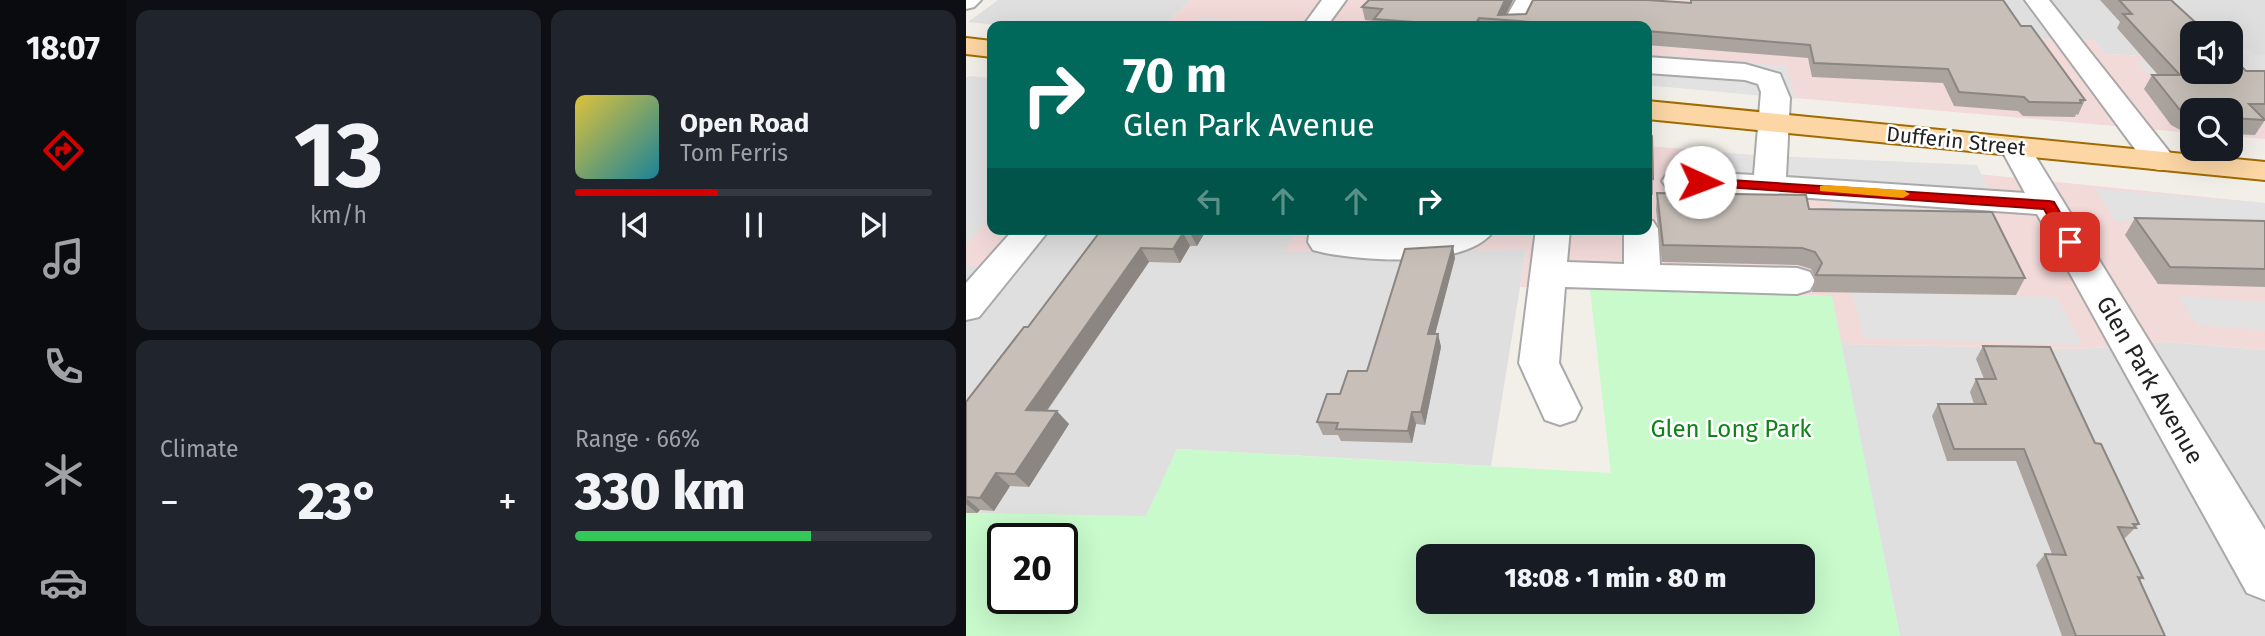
<!DOCTYPE html>
<html lang="en">
<head>
<meta charset="utf-8">
<style>
  body { margin:0; font-family:"Fira Sans",sans-serif; background:#20242c; color:#f1f3f6; height:100vh; display:flex; flex-direction:column; font-size:26px; white-space:nowrap }
  * { box-sizing:border-box; margin:0 }
  p { font-size:23px; color:#9ea1a6 }
  .icon { flex:none; width:38px; height:38px; fill:none; stroke:currentColor; stroke-width:2; stroke-linecap:round; stroke-linejoin:round }
  .map { position:relative; flex:1; overflow:hidden }
  .drawer { display:flex; flex-direction:column; gap:10px; padding:10px; background:#0d0f14; width:840px }
  .drawer>* { flex:none }
  .top-card { position:absolute; left:21px; top:21px; width:665px; height:214px; border-radius:14px; box-shadow:0 7px 28px #0002; background:#00695c; color:#fff; overflow:hidden }
  .fabs { position:absolute; left:1214px; top:21px; display:grid; gap:14px }
  .fabs a { display:grid; place-items:center; width:63px; height:63px; border-radius:14px; background:#171b24; box-shadow:0 7px 28px #0002; font-size:35px }
  .speed { position:absolute; left:21px; top:523px; display:flex; gap:14px; font-size:35px; font-weight:700; text-align:center }
  .speed>* { display:grid; place-content:center; width:91px; height:91px; border-radius:50%; background:#171b24; box-shadow:0 7px 28px #0002; line-height:1 }
  .speed .limit { border:4px solid #111; border-radius:10px; background:#fff; color:#111 }
  .pin { position:absolute; display:grid; place-items:center; width:60px; height:60px; color:#fff; margin:-30px; border-radius:14px; box-shadow:0 4px 10px #0006 }
  .me { position:absolute; width:77px; margin:-38px; rotate:92deg; stroke-linejoin:round; filter:drop-shadow(0 0 5px #0008) }
  .turn { display:flex; align-items:center; gap:24px; height:147px; padding:0 21px; font-size:32px }
  .turn .icon { width:91px; height:91px; stroke-width:2.5 }
  .turn b { display:block; font-size:49px; line-height:60px }
  .lanes { display:flex; align-items:center; height:66px; padding:0 21px; background:#0003; justify-content:center; gap:35px; direction:ltr }
  .lanes .off { opacity:.35 }
  .big { font-size:52px; font-weight:800; line-height:1.1 }
  .drawer .tile { flex:1; display:flex; flex-direction:column; justify-content:center; gap:10px; min-width:0; padding:0 24px; border-radius:14px; background:#20242c }
  .drawer .dial { align-items:center; gap:0 }
  .dial b { font-size:91px; line-height:1 }
  .song { display:flex; align-items:center; gap:21px }
  .cover { width:84px; height:84px; border-radius:10px; background:linear-gradient(135deg,hsl(50 70% 55%),hsl(190 70% 35%)) }
  .played { height:7px; border-radius:4px; background:linear-gradient(90deg,#d40000 40%,#363941 40%) }
  .keys { display:flex; justify-content:space-around; direction:ltr }
  .heat { display:flex; justify-content:space-between; align-items:center; font-size:38px; direction:ltr }
  .charge { height:10px; border-radius:5px; background:linear-gradient(90deg,#34c759 66%,#363941 0) }
  .drawer .tiles { flex:1; display:grid; gap:10px; grid-template-columns:repeat(2,1fr) }
  .trip { position:absolute; left:450px; top:544px; width:399px; height:70px; border-radius:14px; background:#171b24; box-shadow:0 7px 28px #0002; font-weight:800; line-height:70px; text-align:center }
  main { display:flex; flex:1; min-height:0 }
  .menu { display:flex; flex-direction:column; width:126px; justify-content:space-around; align-items:center; background:#090b0e; color:#9ea1a6 }
  .menu .icon { width:49px; height:49px }
  .menu .current { color:#d40000 }
  .menu b { font-size:32px; color:#f1f3f6 }
  .map>svg:first-child { display:block }
  .residential { fill:#e0dfdf }
  .commercial { fill:#f2dad9 }
  .park { fill:#c8facc; fill-rule:evenodd }
  .parking { fill:#e2e2e2 }
  .lines { fill:none; stroke-linecap:round; stroke-linejoin:round }
  .minor-casing { stroke:#a9a9a9; stroke-width:4 }
  .major-casing { stroke:#a06b00; stroke-width:4 }
  .minor { fill:#fff; fill-rule:evenodd }
  .major { fill:#fcd6a4; fill-rule:evenodd }
  .wall { fill:#aba49e }
  .shaded-wall { fill:#8b8681 }
  .building { fill:#c7bfb8; stroke:#8b8681; stroke-width:2 }
  .route { fill:#d40000; stroke:#8a0000; stroke-width:2 }
  .slow { fill:#f59e0b }
  .labels { text-anchor:middle; dominant-baseline:central; stroke-width:5; stroke-linejoin:round; paint-order:stroke }
  .far-street-label { font-size:21px; fill:#222; stroke:#fff }
  .street-label { font-size:24px; fill:#222; stroke:#fff }
  .park-label { font-size:24px; fill:#0c8416; stroke:#fff }
</style>
</head>
<body>
<main>
<nav class="menu">
<b>18:07</b>
<svg class="icon current" aria-label="directions" viewBox="0 0 24 24"><path d="M12 3l9 9-9 9-9-9zM9 14v-3h6M13 9l2 2-2 2"/></svg>
<svg class="icon" aria-label="music" viewBox="0 0 24 24"><path d="M9 18V5l10-2v13"/><circle cx="6" cy="18" r="3"/><circle cx="16" cy="16" r="3"/></svg>
<svg class="icon" aria-label="phone" viewBox="0 0 24 24"><path d="M5 4h4l2 5-3 2q2 4 5 5l2-3 5 2v4C11 20 4 13 5 4z"/></svg>
<svg class="icon" aria-label="climate" viewBox="0 0 24 24"><path d="M12 3v18M4 7l16 10M4 17L20 7"/></svg>
<svg class="icon" aria-label="car" viewBox="0 0 24 24"><path d="M5 17H2v-5l4-1 3-4h7l3 4 3 1v5h-3M9 17h6M6 11h13"/><circle cx="7" cy="17" r="2"/><circle cx="17" cy="17" r="2"/></svg>
</nav>
<section class="drawer">
<div class="tiles">
<div class="tile dial"><b>13</b><p>km/h</p></div>
<div class="tile">
<div class="song"><i class="cover"></i><div><b>Open Road</b><p>Tom Ferris</p></div></div>
<div class="played"></div>
<div class="keys"><svg class="icon" aria-label="previous" viewBox="0 0 24 24"><path d="M18 5L8 12l10 7zM5 5v14"/></svg><svg class="icon" aria-label="pause" viewBox="0 0 24 24"><path d="M8 5v14M16 5v14"/></svg><svg class="icon" aria-label="next" viewBox="0 0 24 24"><path d="M6 5l10 7-10 7zM19 5v14"/></svg></div>
</div>
<div class="tile"><p>Climate</p>
<div class="heat"><a>−</a><b class="big">23°</b><a>+</a></div>
</div>
<div class="tile"><p>Range · 66%</p><b class="big">330 km</b><div class="charge"></div></div>
</div>
</section>
<div class="map">
<svg width="1299" height="636" viewBox="0 0 1299 636">
  <rect width="100%" height="100%" fill="#f2efe9"/>
  <path class="residential" d="M32 0H224L198 26H40L2 22Z
    M890 0H1299V62L1265 60V33H1227V58L1139 54 1128 40 991 37Z
    M87 229H330L321 251 560 250 525 466 211 449 180 517 0 513V266L54 267Z
    M1201 342 1299 350V636H934L875 344 1115 349Z"/>
  <path class="commercial" d="M224 0H890L991 37 1128 40 1139 54 1227 58V72H1265L1299 62V139L1265 136V110H1227V133L681 85V26H198Z
    M0 77 26 79V229H87L54 268 0 266Z
    M681 146 1021 175 1299 203V350L1201 342 1115 349 875 344 865 296 554 287 560 250 320 251 330 229H681Z"/>
  <path class="park" d="M624 290 866 296 934 636H0V513L180 516 211 449 645 473ZM37 539H96V598H37ZM462 556H836V602H462Z"/>
  <path class="parking" d="M233 18 301 20 297 26H224Z
    M1265 48 1283 49 1290 55H1299V77L1182 74 1170 59 1227 61V72H1265Z
    M681 54 820 66 829 99 681 85Z
    M3 76 26 78V215L0 245V78Z
    M719 152 1011 165 1034 213 868 212 864 198 724 195Z
    M1129 189 1299 203V220L1150 221Z
    M886 292 1091 297 1116 345 898 338Z
    M1212 296 1299 302V330L1231 325Z"/>
  <g class="lines">
    <g class="minor-casing">
      <path id="minor" d="M0 0H15L8 7 0 9Z
        M356 0H380L361 26H337Z
        M550 0H574L559 26H535Z
        M1059 0H1083L1205 154 1209 161 1205 168 1194 170 1183 168Z
        M681 57 779 64 814 74 824 98 820 177 1059 193 1034 147 1038 141 1049 138 1060 141 1299 530V600L1281 593 1071 214 701 188 696 181 701 174 712 171 788 175 795 92 792 84 779 80 681 73Z
        M681 220 687 221 692 229 694 265 831 268 844 272 849 281 844 290 831 294 599 287 593 363 615 408 609 420 594 425 579 420 553 363 570 229H604L601 262 658 264V229H681Z
        M48 229H84L13 317 0 320V283Z
        M344 229 470 235 486 229H529C503 269 401 261 359 253L347 250 342 242Z"/>
    </g>
    <g class="major-casing">
      <path id="major" d="M0 38 26 41V57L0 54Z
        M681 101 1299 162V180L681 119Z"/>
    </g>
    <use href="#minor" class="minor"/>
    <use href="#major" class="major"/>
  </g>
  <path class="wall" d="M547 0 540 15 1055 26 1119 100 1112 115 1110 114 1109 117 1057 116 1052 111 988 106 977 83 846 77 842 58 681 45V26H409L408 21 399 20 396 7Z
    M1134 0H1205L1280 71H1299V120L1289 135 1265 134V110H1227V132H1218L1205 125 1178 89 1186 75H1192L1151 28 1154 22Z
    M681 135 687 179V195H681Z
    M691 193 843 209 1059 278 1050 295 846 292 849 277 845 269 832 265 696 262 690 210Z
    M1169 218 1299 221V287L1192 284 1159 235Z
    M136 229H241L231 246H224L214 263 183 262 81 411 103 424 63 487 44 486 28 511 14 510 11 513H0V402L62 327Z
    M489 258 469 334H472L475 347 459 425 450 424 446 443 375 441 372 435H357L351 422 401 371Z
    M1017 346 1129 443 1173 524 1158 539 1177 578 1173 581 1199 636H1096L1070 565 1079 554H1086L1050 461H981L966 416 972 404H1008L1004 392 1010 379H1018L1010 359Z"/>
  <path class="shaded-wall" d="M539 0H547L537 20 532 15Z
    M513 18 514 26H508Z
    M226 229H241L231 246 224 233Z
    M217 233 224 246 214 263 207 249Z
    M487 246 489 258 466 346 462 334Z
    M175 248 183 262 72 423 60 410Z
    M472 334 475 347 459 425 455 412Z
    M91 411 103 424 63 487 49 474Z
    M446 412 450 424 446 443 442 431Z
    M30 473 44 486 28 511 14 498Z
    M0 498 14 510 11 513 0 504Z"/>
  <path class="building" d="M403 0H539L532 15 560 14 567 0H682L725 3V0H1037L1055 26H1065L1119 100H1114L1115 103 1063 102 1058 97 993 92 982 69 848 63 844 45 681 31V26H617L513 18 508 26H499L408 19 416 9 396 7Z
    M1153 0H1205L1241 33H1227V72H1265V56L1280 71H1299V104H1283L1299 120 1265 118V110H1227V116L1214 110 1186 75H1214L1157 14H1166Z
    M681 135 686 136 687 179 681 178Z
    M691 193 840 195 843 209 1026 212 1059 278 850 275 856 263 849 252 836 248 697 245Z
    M1169 218 1299 221V269L1204 267Z
    M136 229H226L224 233H217L207 249 175 248 60 410 91 411 49 474 30 473 14 498 0 497V402L58 327H62Z
    M487 246 462 334H472L455 412H446L442 431 370 429 372 423 351 422 361 394H374L382 371H401L439 249Z
    M1017 346 1084 347 1129 443 1135 444 1173 524H1167L1170 528 1152 527 1177 578 1172 577 1199 636H1110L1079 554 1100 555 1058 449H988L972 404H1020L1010 379H1030Z"/>
  <path class="route" d="M734 178 1083 201 1088 202 1111 242 1109 246H1099L1078 209 730 185 728 182Z"/>
  <path class="slow" d="M859 185 937 190 944 194 937 198 854 191V186Z"/>
  <g class="labels">
    <g class="far-street-label">
      <text transform="translate(990 141) rotate(6)">Dufferin Street</text>
    </g>
    <g class="street-label">
      <text transform="translate(1184 380) rotate(60)">Glen Park Avenue</text>
    </g>
    <g class="park-label">
      <text x="765" y="429">Glen Long Park</text>
    </g>
  </g>
</svg>
<div class="fabs">
<a><svg class="icon" aria-label="sound" viewBox="0 0 24 24"><path d="M4 9h4l5-4v14l-5-4H4zM17 9q2 3 0 6"/></svg></a>
<a><svg class="icon" aria-label="search" viewBox="0 0 24 24"><circle cx="10" cy="10" r="6"/><path d="M15 15l6 6"/></svg></a>
</div>
<div class="speed"><div class="limit">20</div></div>
<div class="pin" style="left:1104px;top:242px;background:#d93025"><svg class="icon" aria-label="arrive" viewBox="0 0 24 24"><path d="M6 21V4h12l-3 4 3 4H6"/></svg></div>
<svg class="me" style="left:734px;top:182px" viewBox="-20 -20 40 40"><circle r="19" fill="#fff"/><path d="M0-13L10 11 0 6-10 11z" fill="#d40000"/></svg>
<div class="trip">18:08 · 1 min · 80 m</div>
<div class="top-card">
<div class="turn"><svg class="icon" aria-label="right" viewBox="0 0 24 24"><path d="M7 20v-9h11M14 6l5 5-5 5"/></svg><div><b>70 m</b>Glen Park Avenue</div></div>
<div class="lanes"><svg class="icon off" aria-label="left" viewBox="0 0 24 24"><path d="M17 20v-9H6M10 6l-5 5 5 5"/></svg><svg class="icon off" aria-label="ahead" viewBox="0 0 24 24"><path d="M12 20V5M6 11l6-6 6 6"/></svg><svg class="icon off" aria-label="ahead" viewBox="0 0 24 24"><path d="M12 20V5M6 11l6-6 6 6"/></svg><svg class="icon" aria-label="right" viewBox="0 0 24 24"><path d="M7 20v-9h11M14 6l5 5-5 5"/></svg></div>
</div>
</div>
</main>
</body>
</html>
